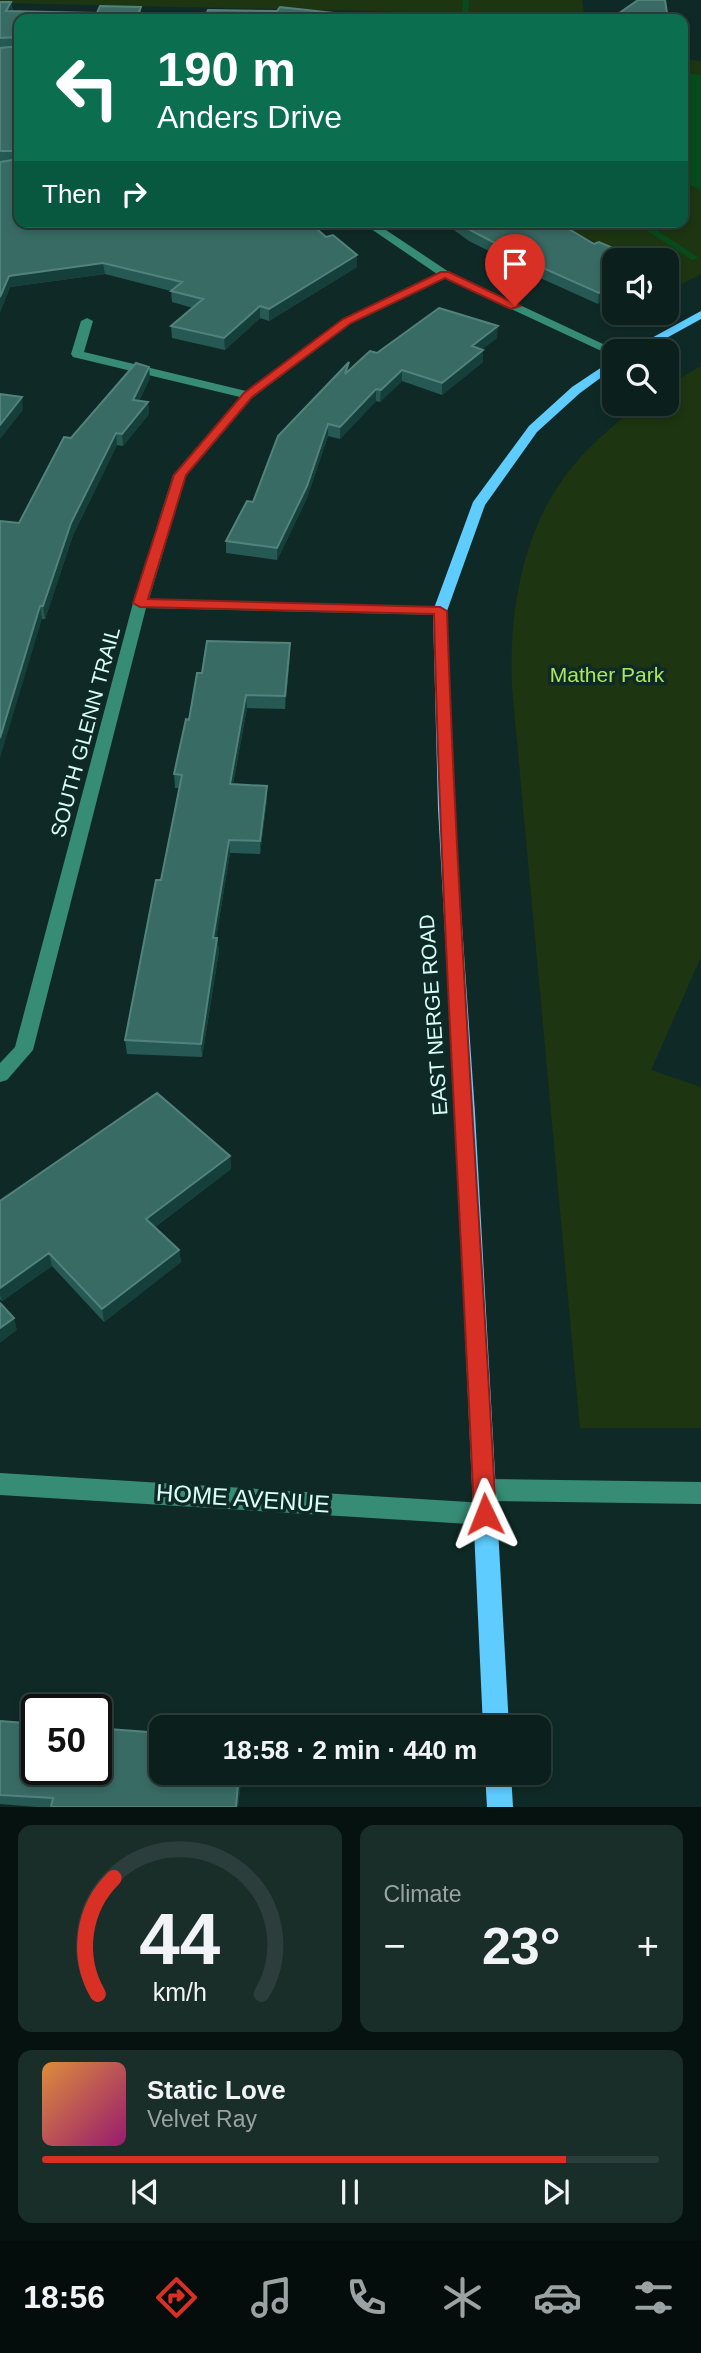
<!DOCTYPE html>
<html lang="en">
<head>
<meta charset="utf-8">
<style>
  body { margin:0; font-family:Helvetica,sans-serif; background:#192d29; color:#f1f3f6; height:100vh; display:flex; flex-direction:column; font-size:26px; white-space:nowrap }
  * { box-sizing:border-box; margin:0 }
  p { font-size:23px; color:#9aa3a3 }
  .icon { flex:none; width:38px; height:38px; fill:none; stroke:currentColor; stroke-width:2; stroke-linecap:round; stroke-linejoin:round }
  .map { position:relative; height:1807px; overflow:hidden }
  .drawer { display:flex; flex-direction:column; gap:18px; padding:18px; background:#06120f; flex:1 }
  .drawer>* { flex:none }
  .guide { position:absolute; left:14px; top:14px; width:674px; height:214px; border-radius:14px; box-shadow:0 4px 10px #0003,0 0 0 2px #2b3e3b; background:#0b6e4f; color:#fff; overflow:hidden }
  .controls { position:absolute; left:602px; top:248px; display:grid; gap:14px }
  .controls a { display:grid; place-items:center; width:77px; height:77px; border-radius:14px; background:#0b201c; box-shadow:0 4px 10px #0003,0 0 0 2px #2b3e3b; font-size:35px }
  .speed { position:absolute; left:21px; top:1694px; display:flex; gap:14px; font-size:35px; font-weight:700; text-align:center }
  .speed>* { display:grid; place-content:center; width:91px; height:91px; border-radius:50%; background:#0b201c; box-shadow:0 4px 10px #0003,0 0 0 2px #2b3e3b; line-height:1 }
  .speed .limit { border:4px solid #111; border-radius:10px; background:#fff; color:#111 }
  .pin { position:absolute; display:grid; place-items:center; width:60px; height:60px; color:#fff; margin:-72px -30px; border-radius:50% 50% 50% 0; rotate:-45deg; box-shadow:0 0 7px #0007 }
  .pin .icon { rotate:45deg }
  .me { position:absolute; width:77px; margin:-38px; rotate:358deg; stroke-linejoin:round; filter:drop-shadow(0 0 5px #0008) }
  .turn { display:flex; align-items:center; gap:24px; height:147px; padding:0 28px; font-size:32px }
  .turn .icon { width:91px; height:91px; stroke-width:2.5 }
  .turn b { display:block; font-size:49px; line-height:60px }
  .then { display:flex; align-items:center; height:66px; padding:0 28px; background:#0003; gap:14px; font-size:26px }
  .big { font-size:52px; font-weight:800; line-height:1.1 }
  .drawer .card { flex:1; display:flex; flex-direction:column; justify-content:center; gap:10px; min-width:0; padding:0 24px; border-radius:14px; background:#192d29 }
  .drawer .dial { align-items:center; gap:0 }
  .dial svg { height:182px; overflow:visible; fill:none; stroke:#2b3e3b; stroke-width:7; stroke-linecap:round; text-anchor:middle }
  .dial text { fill:#f1f3f6; stroke:none }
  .song { display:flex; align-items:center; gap:21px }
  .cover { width:84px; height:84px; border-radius:10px; background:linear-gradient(135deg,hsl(30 70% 55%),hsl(320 70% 35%)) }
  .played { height:7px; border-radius:4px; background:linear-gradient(90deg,#d93025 85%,#2b3e3b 85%) }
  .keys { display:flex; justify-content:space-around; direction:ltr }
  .heat { display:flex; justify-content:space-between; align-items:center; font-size:38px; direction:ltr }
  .drawer .tiles { flex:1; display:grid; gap:18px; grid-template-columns:1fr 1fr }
  .card:last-child { grid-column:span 2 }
  .trip { position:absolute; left:149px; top:1715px; width:402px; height:70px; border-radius:14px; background:#0b201c; box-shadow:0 4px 10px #0003,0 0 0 2px #2b3e3b; font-weight:800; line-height:70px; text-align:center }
  .tab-bar { display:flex; height:112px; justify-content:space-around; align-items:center; background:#040d0b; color:#9aa3a3 }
  .tab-bar .icon { width:49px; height:49px }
  .tab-bar .active { color:#d93025 }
  .tab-bar b { font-size:32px; color:#f1f3f6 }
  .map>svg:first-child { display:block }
  .green { fill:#1d3511 }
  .water { fill:#074b1d }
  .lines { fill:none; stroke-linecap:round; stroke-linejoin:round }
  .stream { fill:#074b1d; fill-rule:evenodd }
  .minor { fill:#368c75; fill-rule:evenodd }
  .major { fill:#5fccff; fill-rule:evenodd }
  .wall { fill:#265953 }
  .shaded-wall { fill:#153f3a }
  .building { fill:#396b65; stroke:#52827c; stroke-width:2 }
  .route { fill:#d93025; stroke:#8d1f18; stroke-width:2 }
  .labels { text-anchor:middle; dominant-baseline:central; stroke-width:7; stroke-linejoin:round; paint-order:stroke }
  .park-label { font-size:21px; fill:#aae85a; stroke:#0f2a26 }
  .street-label { font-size:21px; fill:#d8fff7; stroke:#0f2a26 }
  .near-street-label { font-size:24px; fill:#d8fff7; stroke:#0f2a26 }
</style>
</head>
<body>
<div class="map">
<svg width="701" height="1807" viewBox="0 0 701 1807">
  <rect width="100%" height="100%" fill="#0f2a26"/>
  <path class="green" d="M0 0H582L585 19H410L409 12 0 3Z
    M683 59 701 61V274L682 284 667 277V261H633L553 222H682Z
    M701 366V957L651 1070 701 1087V1428H580L512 687C509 606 523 522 579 459 597 439 619 421 639 404H667V386Z"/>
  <path class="water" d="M683 73 701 75V190L683 182Z"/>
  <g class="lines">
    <path class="stream" d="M463 0H469L468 19H462Z
      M634 222H644L699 258 692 260Z"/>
    <path class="minor" d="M361 222H374L449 272 620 352 610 355 445 278 351 323 252 398 186 476 149 599 440 607 447 611 440 615 146 608 33 1050 7 1080 0 1082V1063L15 1047 133 603 173 475 240 397 73 357 71 354 81 321 87 318 93 321 84 352 246 391 343 319 437 274Z
      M0 1473 485 1503 493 1506 497 1514 493 1522 485 1525 0 1495Z
      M484 1479 701 1482V1504L484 1501 476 1498 472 1490 476 1482Z"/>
    <path class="major" d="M701 311V319L641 352H626Z
      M614 359V368L580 393 537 432 485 505 447 611 454 809 475 1113 509 1727H483L455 1113 438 809 433 611 473 502 529 426 572 387Z
      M485 1773H511L513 1807H487Z"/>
  </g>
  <path class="wall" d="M0 2H11L13 11 97 13 141 7V14L389 19H19V222L357 267 269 321 260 318 225 350 172 338 171 326 193 308 172 302 171 291 105 274 10 287 0 312Z
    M618 14 668 19H618Z
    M443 222H557L594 244 643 261 598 304 507 263V260L469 241Z
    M497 338 482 349 483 362 442 395 402 381 380 402 376 401 340 439 328 436 307 498 277 560 226 553V541L349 371 377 353Z
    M150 378 139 401 148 402 149 414 123 446 117 445 73 535 45 619H42L19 523 71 438Z
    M290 643V656L285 709 247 708 233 784 267 786V799L260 854 230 853 216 938H217L219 951 202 1057 127 1054 125 1040 161 880 179 788H175L174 774 202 673Z
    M230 1156 231 1169 155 1227 179 1250 181 1262 104 1322 52 1266 2 1301 0 1299V1201Z
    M0 1721 161 1773H242L238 1807H37L0 1804Z"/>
  <path class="shaded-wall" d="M11 2 13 11H6Z
    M357 255V267L269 321V309Z
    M103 263 105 274 10 287 0 312V297L9 276Z
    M614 285V296L598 304 599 293Z
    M260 306V318L225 350 224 338Z
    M498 326 497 338 471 358 472 346Z
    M483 350V362L442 395V383Z
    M149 367 150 378 134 411 133 400Z
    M402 370V381L380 402 381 390Z
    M376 389V401L340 439V427Z
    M22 397 23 410 0 439V425Z
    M148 402 149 414 123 446 122 434Z
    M328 424V436L307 498 277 560V548Z
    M116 433 117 445 73 535 45 619 43 606 71 523Z
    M40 606 42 619 0 758V738Z
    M290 643V656L285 709V696Z
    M246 695 247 708 230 798V784Z
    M267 786V799L260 854V841Z
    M229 840 230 853 214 951 213 938Z
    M217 938 219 951 202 1057 201 1044Z
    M230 1156 231 1169 148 1232 146 1219Z
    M179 1250 181 1262 104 1322 102 1309Z
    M49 1253 52 1266 2 1301 0 1295V1288Z
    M14 1318 17 1330 0 1343V1328Z
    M239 1773H242L238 1807H236Z"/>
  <path class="building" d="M638 0H665L668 19H627L618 14Z
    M0 2H11L6 11 97 13 100 6 141 7 138 14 206 15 208 10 277 11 280 7 389 19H19V42L18 37 0 38Z
    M19 46V156L18 151H0V48Z
    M19 159V222H309L326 237 333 235 357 255 269 309 260 306 224 338 171 326 203 299 171 291 182 282 103 263 9 276 0 297V162Z
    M459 222H557L594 244 599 242 643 261H614V285L599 293 507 252 510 251 470 230Z
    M439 308 498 326 472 346 483 350 442 383 402 370 381 390 376 389 340 427 328 424 307 486 277 548 226 541 247 501 253 502 278 436 349 362 345 374 370 351 377 353Z
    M136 363 149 367 133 400 148 402 122 434 116 433 71 523 43 606H40L0 738V521L19 523 64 437 71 438Z
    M0 394 22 397 0 425Z
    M207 641 290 643 285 696 246 695 230 784 267 786 260 841 229 840 213 938H217L201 1044 125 1040 156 880H161L182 775 174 774 186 719 189 720 197 673H202Z
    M157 1093 230 1156 146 1219 179 1250 102 1309 49 1253 0 1288V1201Z
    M0 1303 14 1318 0 1328Z
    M0 1721 37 1724V1769H96V1728L161 1733V1773H239L236 1807H51L53 1798 0 1795Z"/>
  <path class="route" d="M441 272H449L520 306 511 309 445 278 351 323 252 397 186 475 148 599 440 607 447 611C457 912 480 1213 496 1514L493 1521 485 1524 477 1521 474 1514C461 1214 441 914 434 614L140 607 133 603 174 475 244 393 343 319Z"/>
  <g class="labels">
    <g class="park-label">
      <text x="607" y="674">Mather Park</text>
    </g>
    <g class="street-label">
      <text transform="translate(85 732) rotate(-75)">SOUTH GLENN TRAIL</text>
      <text transform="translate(433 1015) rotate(-94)">EAST NERGE ROAD</text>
    </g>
    <g class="near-street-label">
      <text transform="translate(243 1498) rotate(4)">HOME AVENUE</text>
    </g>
  </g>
</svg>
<div class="controls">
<a><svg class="icon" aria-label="sound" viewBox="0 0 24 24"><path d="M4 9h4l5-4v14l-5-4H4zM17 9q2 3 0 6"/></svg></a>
<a><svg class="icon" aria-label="search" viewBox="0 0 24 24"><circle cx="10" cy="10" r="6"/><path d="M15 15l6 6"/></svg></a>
</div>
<div class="speed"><div class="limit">50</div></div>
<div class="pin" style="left:515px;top:306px;background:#d93025"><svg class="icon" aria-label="arrive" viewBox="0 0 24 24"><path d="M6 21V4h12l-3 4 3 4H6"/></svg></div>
<svg class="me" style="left:485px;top:1514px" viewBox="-20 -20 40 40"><path d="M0-17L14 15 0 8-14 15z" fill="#d93025" stroke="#fff" stroke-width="4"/></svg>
<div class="trip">18:58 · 2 min · 440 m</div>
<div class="guide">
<div class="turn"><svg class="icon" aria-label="left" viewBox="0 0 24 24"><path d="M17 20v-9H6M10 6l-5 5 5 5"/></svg><div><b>190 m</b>Anders Drive</div></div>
<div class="then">Then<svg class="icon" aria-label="right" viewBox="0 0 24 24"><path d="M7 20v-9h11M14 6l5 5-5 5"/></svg></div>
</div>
</div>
<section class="drawer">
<div class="tiles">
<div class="card dial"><svg viewBox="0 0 100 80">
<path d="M14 69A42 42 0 1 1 86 69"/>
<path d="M14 69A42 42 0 0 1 21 18" stroke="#d93025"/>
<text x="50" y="56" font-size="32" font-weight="700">44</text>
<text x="50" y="72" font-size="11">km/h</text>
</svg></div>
<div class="card"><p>Climate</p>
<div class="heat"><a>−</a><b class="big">23°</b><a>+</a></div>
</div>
<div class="card">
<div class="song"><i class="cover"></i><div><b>Static Love</b><p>Velvet Ray</p></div></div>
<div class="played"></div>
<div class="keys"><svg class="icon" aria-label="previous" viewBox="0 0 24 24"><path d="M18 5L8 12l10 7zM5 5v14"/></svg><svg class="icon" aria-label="pause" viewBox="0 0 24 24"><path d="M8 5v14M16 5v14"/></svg><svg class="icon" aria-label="next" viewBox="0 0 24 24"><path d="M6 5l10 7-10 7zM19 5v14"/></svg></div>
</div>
</div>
</section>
<nav class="tab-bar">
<b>18:56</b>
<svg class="icon active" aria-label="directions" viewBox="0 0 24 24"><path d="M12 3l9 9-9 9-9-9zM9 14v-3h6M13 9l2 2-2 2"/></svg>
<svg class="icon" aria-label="music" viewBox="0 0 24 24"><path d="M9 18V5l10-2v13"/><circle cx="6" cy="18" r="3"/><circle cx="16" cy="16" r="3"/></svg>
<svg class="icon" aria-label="phone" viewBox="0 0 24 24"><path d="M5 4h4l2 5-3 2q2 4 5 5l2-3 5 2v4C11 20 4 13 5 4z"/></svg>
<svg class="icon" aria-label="climate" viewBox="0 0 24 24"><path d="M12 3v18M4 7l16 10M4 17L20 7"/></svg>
<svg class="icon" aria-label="car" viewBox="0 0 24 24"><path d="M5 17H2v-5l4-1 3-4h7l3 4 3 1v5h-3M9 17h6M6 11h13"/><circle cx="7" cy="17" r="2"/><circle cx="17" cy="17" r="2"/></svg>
<svg class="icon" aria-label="filters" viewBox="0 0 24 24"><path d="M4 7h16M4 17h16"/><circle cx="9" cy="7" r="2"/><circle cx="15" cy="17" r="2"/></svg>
</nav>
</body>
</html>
